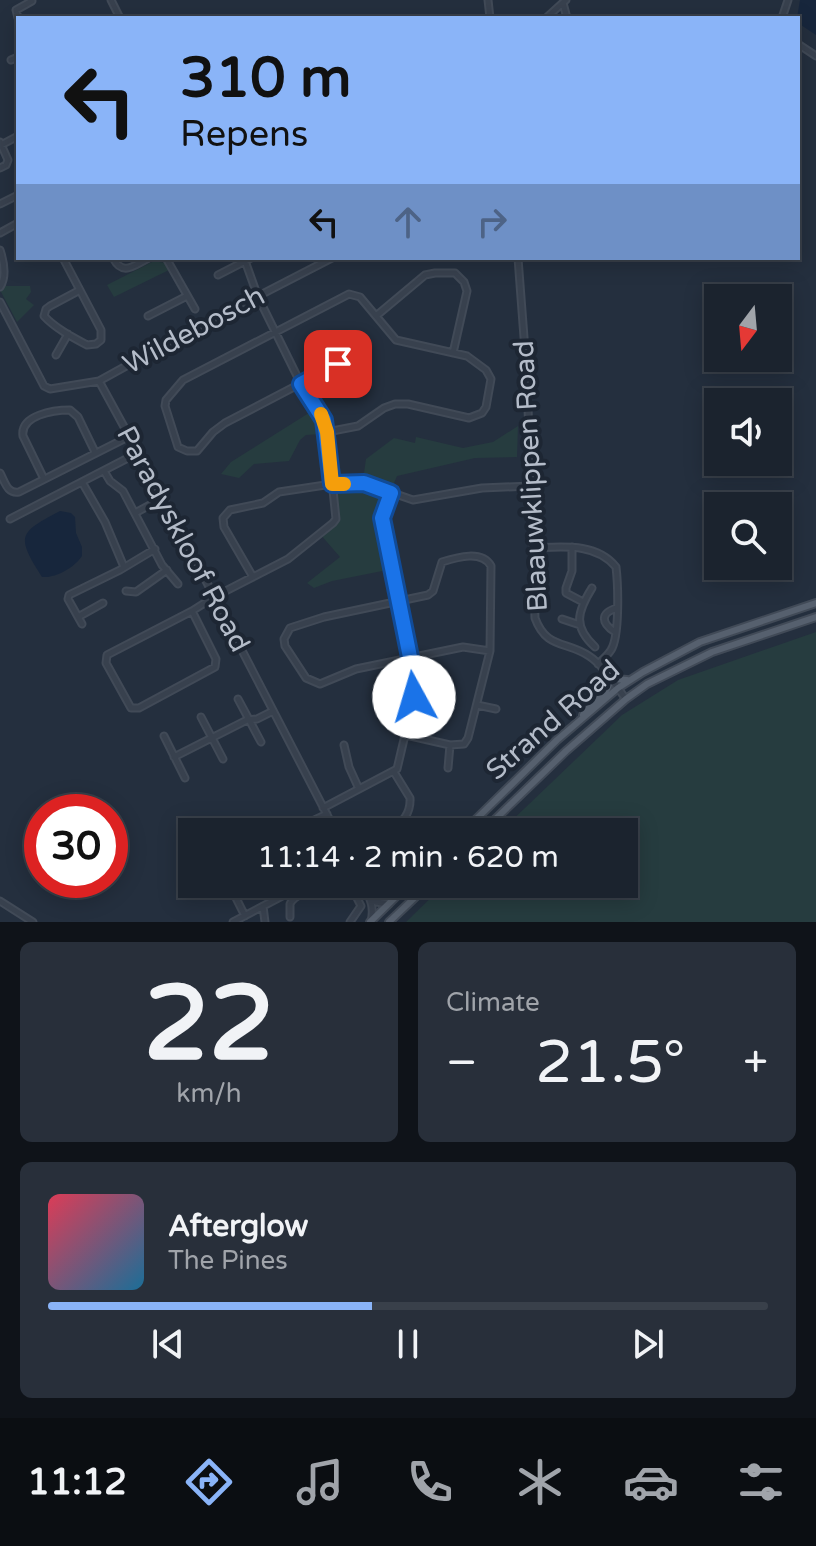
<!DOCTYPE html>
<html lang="en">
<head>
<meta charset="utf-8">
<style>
  body { margin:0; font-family:"Varela Round",sans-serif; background:#282f3a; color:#f1f3f6; height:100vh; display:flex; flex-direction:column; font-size:30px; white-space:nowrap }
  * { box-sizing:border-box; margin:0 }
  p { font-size:26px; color:#a0a4aa }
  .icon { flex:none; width:44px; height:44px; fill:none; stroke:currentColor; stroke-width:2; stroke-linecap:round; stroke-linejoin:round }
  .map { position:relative; height:922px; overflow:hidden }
  .side { display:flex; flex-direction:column; gap:20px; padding:20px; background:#0f1319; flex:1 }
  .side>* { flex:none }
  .guide { position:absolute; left:16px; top:16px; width:784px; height:244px; border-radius:0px; box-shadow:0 4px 20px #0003,0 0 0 2px #39404a; background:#8ab4f8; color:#111; overflow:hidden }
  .needle { width:52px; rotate:196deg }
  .buttons { position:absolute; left:704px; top:284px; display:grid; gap:16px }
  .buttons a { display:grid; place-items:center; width:88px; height:88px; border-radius:0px; background:#1b232e; box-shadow:0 4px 20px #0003,0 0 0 2px #39404a; font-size:40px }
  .speed { position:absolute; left:24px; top:794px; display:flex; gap:16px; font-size:40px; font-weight:700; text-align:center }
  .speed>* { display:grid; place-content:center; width:104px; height:104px; border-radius:50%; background:#1b232e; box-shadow:0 4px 20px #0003,0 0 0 2px #39404a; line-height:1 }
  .speed .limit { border:12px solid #d22; background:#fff; color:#111 }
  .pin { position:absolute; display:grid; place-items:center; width:68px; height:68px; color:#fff; margin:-34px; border-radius:16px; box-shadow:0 4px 12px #0006 }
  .me { position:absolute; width:88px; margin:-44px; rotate:354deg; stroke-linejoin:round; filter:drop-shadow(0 0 6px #0008) }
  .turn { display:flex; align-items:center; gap:28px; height:168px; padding:0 32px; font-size:36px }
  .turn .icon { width:104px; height:104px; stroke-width:2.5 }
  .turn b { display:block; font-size:56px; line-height:68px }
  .lanes { display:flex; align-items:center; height:76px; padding:0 32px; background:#0003; justify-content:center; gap:40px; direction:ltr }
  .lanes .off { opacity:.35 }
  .big { font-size:60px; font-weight:600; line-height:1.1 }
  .side .card { flex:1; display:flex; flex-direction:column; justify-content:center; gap:12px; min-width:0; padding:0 28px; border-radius:12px; background:#282f3a }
  .side .dial { align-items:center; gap:0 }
  .dial b { font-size:104px; line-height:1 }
  .song { display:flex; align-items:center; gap:24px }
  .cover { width:96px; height:96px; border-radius:12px; background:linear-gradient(135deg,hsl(350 70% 55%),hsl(200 70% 35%)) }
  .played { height:8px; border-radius:4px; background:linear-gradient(90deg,#8ab4f8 45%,#39404a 45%) }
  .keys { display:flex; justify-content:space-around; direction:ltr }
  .heat { display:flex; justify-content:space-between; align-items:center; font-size:44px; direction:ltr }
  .side .tiles { flex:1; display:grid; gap:20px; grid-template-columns:1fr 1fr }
  .card:last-child { grid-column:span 2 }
  .trip { position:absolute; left:178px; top:818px; width:460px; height:80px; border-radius:0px; background:#1b232e; box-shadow:0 4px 20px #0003,0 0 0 2px #39404a; font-weight:600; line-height:80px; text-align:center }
  .dock { display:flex; height:128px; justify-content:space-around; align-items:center; background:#0b0e12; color:#a0a4aa }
  .dock .icon { width:56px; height:56px }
  .dock .current { color:#8ab4f8 }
  .dock b { font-size:36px; color:#f1f3f6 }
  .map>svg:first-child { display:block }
  .green { fill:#263c3f }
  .water { fill:#17263c }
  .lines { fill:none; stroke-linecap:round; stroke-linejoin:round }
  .minor-casing { stroke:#414a57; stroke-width:9 }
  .major-casing { stroke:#414a57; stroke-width:10 }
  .minor { stroke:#38414e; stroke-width:5 }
  .major { stroke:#56606e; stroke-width:6 }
  .route-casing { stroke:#114b97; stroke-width:20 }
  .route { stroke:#1a73e8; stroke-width:14 }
  .slow { stroke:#f59e0b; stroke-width:14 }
  .labels { text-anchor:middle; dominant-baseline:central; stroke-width:8; stroke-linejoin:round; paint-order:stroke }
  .street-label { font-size:28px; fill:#b4bcc9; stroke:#1d2633 }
</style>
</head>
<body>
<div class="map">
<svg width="816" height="922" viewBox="0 0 816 922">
  <rect width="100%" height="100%" fill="#242f3e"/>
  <path class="green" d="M154 261 165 263 169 270 114 297 107 285Z
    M6 286H30L31 292 26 299 34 305 17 322 0 290Z
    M312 411 323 434 306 435 300 440 289 461 254 464 239 478 221 474 231 462Z
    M518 426 517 457 475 458 397 476 391 490 363 480 366 459 394 438 415 443 416 437 463 448 493 442Z
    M360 483 391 493 382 515 392 569 332 581 314 588 307 583 340 557 320 534 336 519 332 484Z
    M816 632V922H406L445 884H624V832H500L622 715 678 680Z"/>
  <path class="water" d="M800 0H816V35L798 23 797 18Z
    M60 511 71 513 75 517 76 533 82 547V556C74 568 56 578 42 577 16 536 18 533 60 511Z"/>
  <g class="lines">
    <g class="minor-casing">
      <path id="minor" d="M111 0 120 18
        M488 0 490 18
        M563 3 567 18
        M18 18 16 10 32 1
        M546 18 566 0
        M782 18 788 0
        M798 44 816 56
        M11 60 18 57
        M0 142 8 160 6 165 0 168
        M1 145 18 136
        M0 204 18 195
        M0 233 18 223
        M0 250C4 262 7 276 0 287
        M63 258 101 330V340L96 344 87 345C72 337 55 328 44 316L46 309 50 306 80 290
        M113 258C123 277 134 265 149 258
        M166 258 195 309
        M518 258 527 377 535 618C546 649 567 641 589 656 603 665 615 685 626 699
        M218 275 251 258
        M0 302 44 386 50 389 99 381 175 339 332 258
        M148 316 187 296
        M376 316 425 275 435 273H455L464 282 467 291 453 353
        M56 355 68 334
        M99 381 163 498 336 832
        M327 432 358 426 384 408 395 404H408L469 418 482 413 486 407 491 379 486 370 467 356 396 340 360 297 349 294 183 380 166 400 165 406 178 447 187 451H197L213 432 225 423 338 364
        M104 471 110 481 123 491 162 565 178 584
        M0 473C5 482 7 494 19 492L130 436
        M44 479 23 436C20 415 54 410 70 410L78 417 95 452
        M82 482 105 522 124 567
        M135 513 163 498
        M10 519 126 459
        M572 547V571L566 588V593L583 602
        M533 548C561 547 596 542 616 567 618 584 620 636 611 650 608 655 602 660 598 664
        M253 577 224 527 223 518 230 510 263 503 279 492 332 484 364 483 413 500 482 488 531 486
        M592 588C577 612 573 627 595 647
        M126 591 136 592 167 570
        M192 611 214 597 288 559 333 523 336 519 327 432 322 415 301 384 258 297 244 258
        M192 611 216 659 215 667 139 708H131L106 663 107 655Z
        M78 617 103 603
        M562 619 580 625
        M82 624 68 599 69 595 120 570 155 549
        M615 632C601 623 600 613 617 608
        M238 699 261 742
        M477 705 496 709
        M201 717 223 759
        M406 735 450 745 464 744 468 738 490 651 491 566C482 550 458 557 442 562L433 591 428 595 324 617 290 628 284 639 285 646 306 678 320 684 356 669 463 647 490 651
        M164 736 185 778
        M344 745 349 767 359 789
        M174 757 247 720 257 719 273 711
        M448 768 450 745
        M323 808 397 769 414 697V677L382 518 391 493
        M297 828 327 814
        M391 832C402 822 411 814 410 798L394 772
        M229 884 245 916
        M287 884 290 891
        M350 884 361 906 350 922
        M363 884C369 897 375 906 371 921
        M371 897 376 902 389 904
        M0 901 33 922
        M263 906 265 922
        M290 917C290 916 290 905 290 904 294 893 322 887 332 884
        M233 922 305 884"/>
    </g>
    <g class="major-casing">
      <path id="major" d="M604 672 616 679 627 680
        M583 715C590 702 612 694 609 678
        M463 832 557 740 618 688 643 672 700 642 816 603
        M482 832 566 751 626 699 647 684 712 652 816 617
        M370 922 409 884
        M389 922 429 884"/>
    </g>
    <use href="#minor" class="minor"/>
    <use href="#major" class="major"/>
  </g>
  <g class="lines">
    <g class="route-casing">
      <path id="route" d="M338 364 301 384 324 420 332 484 364 483 391 493 382 518 414 677V697"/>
    </g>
    <use href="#route" class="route"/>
    <path class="slow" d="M321 414 327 432 332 484H344"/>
  </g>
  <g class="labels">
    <g class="street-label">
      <text transform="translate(194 330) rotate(-28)">Wildebosch</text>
      <text transform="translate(531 476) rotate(-93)">Blaauwklippen Road</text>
      <text transform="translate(183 539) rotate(62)">Paradyskloof Road</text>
      <text transform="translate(553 720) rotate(-41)">Strand Road</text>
    </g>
  </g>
</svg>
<div class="buttons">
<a><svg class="needle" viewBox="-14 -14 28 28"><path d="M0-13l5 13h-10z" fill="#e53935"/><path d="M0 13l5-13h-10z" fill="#a0a4aa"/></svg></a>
<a><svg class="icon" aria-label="sound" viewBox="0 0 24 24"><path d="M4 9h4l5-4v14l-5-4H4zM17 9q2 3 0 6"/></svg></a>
<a><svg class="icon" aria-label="search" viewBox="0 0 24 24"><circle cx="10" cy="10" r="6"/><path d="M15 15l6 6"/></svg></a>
</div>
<div class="speed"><div class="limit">30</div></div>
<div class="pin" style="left:338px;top:364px;background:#d93025"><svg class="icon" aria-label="arrive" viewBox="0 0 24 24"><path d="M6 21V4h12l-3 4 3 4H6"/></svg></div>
<svg class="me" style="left:414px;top:697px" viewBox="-20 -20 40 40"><circle r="19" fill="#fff"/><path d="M0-13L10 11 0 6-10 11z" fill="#1a73e8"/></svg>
<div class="trip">11:14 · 2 min · 620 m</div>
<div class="guide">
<div class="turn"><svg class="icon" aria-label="left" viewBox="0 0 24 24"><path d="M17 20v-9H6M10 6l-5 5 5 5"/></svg><div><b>310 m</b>Repens</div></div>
<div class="lanes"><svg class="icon" aria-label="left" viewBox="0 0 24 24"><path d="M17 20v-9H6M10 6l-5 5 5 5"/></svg><svg class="icon off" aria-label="ahead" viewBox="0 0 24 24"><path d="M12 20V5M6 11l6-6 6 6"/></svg><svg class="icon off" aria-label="right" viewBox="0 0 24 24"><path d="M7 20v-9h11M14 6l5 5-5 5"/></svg></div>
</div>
</div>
<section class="side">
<div class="tiles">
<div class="card dial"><b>22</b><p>km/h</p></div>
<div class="card"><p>Climate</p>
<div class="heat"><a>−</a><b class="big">21.5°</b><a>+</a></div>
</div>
<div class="card">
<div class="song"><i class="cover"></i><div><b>Afterglow</b><p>The Pines</p></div></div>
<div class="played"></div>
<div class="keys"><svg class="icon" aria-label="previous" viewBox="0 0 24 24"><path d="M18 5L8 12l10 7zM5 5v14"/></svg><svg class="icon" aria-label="pause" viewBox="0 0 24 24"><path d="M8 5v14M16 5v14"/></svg><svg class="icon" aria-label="next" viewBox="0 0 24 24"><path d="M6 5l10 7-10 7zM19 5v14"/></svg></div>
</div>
</div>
</section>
<nav class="dock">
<b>11:12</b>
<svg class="icon current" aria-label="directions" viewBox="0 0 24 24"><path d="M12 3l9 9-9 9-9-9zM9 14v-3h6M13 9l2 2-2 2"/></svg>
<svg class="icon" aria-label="music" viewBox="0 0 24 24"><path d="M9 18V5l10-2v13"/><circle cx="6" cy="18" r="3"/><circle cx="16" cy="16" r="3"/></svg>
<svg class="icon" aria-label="phone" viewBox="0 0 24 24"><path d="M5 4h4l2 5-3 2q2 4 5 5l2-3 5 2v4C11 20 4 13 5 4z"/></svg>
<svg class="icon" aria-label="climate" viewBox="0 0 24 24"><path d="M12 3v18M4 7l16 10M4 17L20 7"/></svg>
<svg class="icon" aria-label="car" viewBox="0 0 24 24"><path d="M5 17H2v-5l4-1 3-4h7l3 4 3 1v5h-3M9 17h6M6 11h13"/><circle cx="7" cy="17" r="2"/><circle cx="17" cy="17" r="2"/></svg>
<svg class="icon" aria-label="filters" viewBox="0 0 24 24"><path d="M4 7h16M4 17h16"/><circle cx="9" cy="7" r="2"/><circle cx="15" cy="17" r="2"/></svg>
</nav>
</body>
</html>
